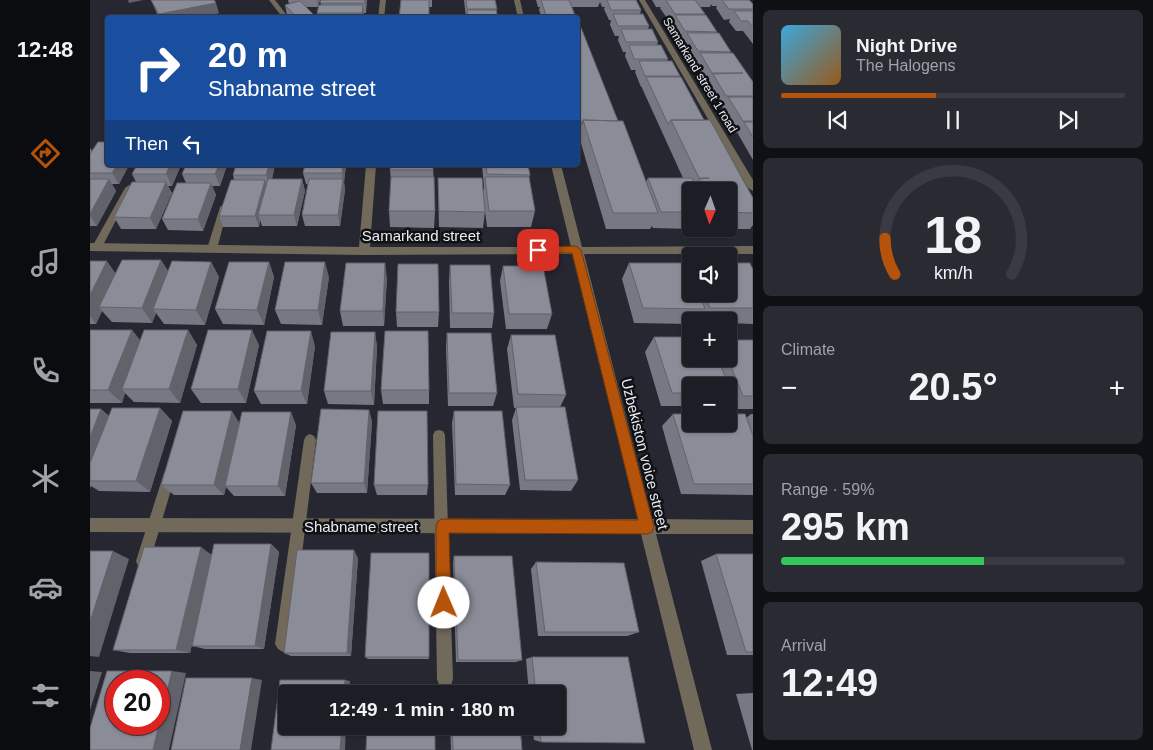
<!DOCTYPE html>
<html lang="en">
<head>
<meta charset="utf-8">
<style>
  body { margin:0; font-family:Arial,sans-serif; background:#292a32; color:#f1f3f6; height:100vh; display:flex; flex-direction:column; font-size:19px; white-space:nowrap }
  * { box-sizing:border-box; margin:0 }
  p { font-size:16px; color:#a0a2a7 }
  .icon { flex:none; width:28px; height:28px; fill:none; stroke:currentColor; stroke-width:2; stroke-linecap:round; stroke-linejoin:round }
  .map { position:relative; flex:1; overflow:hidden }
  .sheet { display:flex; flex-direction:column; gap:10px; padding:10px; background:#0f1014; width:400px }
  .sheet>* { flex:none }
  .hud { position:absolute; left:15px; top:15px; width:475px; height:152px; border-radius:5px; box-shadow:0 1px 4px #0004,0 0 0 1px #3a3b42; background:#1a4fa0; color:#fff; overflow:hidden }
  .needle { width:32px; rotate:182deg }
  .fabs { position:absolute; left:592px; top:182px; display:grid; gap:10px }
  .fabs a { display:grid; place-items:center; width:55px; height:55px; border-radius:5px; background:#1c1d25; box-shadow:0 1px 4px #0004,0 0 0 1px #3a3b42; font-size:25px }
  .speed { position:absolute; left:15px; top:670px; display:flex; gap:10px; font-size:25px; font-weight:700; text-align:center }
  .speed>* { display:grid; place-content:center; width:65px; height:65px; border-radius:50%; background:#1c1d25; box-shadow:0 1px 4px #0004,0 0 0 1px #3a3b42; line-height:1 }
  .speed .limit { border:8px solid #d22; background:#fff; color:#111 }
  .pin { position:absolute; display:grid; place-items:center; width:42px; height:42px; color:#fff; margin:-21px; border-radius:10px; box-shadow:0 2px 8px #0006 }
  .me { position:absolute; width:55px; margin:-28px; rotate:359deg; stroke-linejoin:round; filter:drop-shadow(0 0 4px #0008) }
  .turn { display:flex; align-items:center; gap:18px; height:105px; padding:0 20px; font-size:22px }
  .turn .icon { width:65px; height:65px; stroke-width:2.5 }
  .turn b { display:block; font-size:35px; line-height:42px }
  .then { display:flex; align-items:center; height:48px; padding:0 20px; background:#0003; gap:10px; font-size:19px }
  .big { font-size:38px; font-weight:700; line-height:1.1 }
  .sheet .widget { flex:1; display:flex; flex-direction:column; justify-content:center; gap:8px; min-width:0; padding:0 18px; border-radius:8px; background:#292a32 }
  .sheet .dial { align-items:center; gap:0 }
  .dial svg { height:130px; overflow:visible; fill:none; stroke:#3a3b42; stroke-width:7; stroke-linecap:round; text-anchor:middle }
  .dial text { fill:#f1f3f6; stroke:none }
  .song { display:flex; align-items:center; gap:15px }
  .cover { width:60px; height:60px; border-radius:8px; background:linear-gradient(135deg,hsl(200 70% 55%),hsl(30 70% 35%)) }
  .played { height:5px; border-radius:2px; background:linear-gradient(90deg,#b45309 45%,#3a3b42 45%) }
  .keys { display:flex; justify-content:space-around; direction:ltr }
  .heat { display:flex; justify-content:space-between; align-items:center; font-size:28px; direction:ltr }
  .charge { height:8px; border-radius:4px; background:linear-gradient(90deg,#34c759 59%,#3a3b42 0) }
  .trip { position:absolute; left:188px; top:685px; width:288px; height:50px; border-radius:5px; background:#1c1d25; box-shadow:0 1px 4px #0004,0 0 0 1px #3a3b42; font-weight:700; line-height:50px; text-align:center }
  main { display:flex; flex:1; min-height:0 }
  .tab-bar { display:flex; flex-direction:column; width:90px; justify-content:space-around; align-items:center; background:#0b0c0f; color:#a0a2a7 }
  .tab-bar .icon { width:35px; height:35px }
  .tab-bar .selected { color:#b45309 }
  .tab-bar b { font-size:22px; color:#f1f3f6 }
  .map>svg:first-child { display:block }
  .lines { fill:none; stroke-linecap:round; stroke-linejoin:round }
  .service { fill:#716959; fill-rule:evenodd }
  .minor { fill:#716959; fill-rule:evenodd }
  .wall { fill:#777883 }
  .shaded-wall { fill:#61626a }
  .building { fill:#8a8c98; stroke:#61626a; fill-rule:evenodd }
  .route { fill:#b45309; stroke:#753606 }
  .labels { text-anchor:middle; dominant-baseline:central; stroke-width:5; stroke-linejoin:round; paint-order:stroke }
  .far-street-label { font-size:12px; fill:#ebecf2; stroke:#101115 }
  .street-label { font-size:15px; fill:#ebecf2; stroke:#101115 }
</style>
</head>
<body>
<main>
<nav class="tab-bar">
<b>12:48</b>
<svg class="icon selected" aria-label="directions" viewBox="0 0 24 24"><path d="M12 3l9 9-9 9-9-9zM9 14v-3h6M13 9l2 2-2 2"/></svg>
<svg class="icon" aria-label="music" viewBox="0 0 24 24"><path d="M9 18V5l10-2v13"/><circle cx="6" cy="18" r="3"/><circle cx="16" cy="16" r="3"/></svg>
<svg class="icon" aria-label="phone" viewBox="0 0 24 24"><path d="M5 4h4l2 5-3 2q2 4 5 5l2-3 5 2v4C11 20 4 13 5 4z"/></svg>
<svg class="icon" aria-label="climate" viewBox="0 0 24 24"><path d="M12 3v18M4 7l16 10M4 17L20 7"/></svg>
<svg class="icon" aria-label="car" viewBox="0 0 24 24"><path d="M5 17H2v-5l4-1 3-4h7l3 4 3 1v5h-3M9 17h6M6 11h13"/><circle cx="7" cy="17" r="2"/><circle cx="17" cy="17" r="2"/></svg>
<svg class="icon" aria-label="filters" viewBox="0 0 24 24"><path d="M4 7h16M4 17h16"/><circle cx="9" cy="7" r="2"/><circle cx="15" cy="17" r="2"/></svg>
</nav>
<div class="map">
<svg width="663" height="750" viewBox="0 0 663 750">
  <rect width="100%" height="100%" fill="#262731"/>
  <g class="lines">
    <path class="service" d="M179 0H185L199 18H193Z
      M39 185 43 188 12 247 10 249H4L2 247 35 188Z
      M134 204 138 207 127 249 122 252 117 249 130 207Z
      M349 430 353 431 355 435 363 679 361 685 355 687 349 685 347 679 343 435 345 431Z
      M220 434 224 436 226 440 201 644 198 649 193 652 188 649 185 644 214 440 216 436Z
      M80 467 84 469 86 473 60 561 58 566 53 568 48 566 46 561 74 473 76 469Z"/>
    <path class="minor" d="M290 0H296L294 18H288Z
      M424 0H430L434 18H428Z
      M549 0H555L663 180V191L658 188Z
      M276 165H286L280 247H481L461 165H471L492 247 663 246V254H494L562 519 663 520V534H566L622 750H604L551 534 0 532V518L548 519 483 254 274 255 0 251V243L269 247Z"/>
  </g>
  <path class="wall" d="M61 0 129 13 107 18H69Z
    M198 0H230L228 7H216L225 18H200L197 15 195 5 199 4Z
    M231 0H277L276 13H274V18H228L227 13 231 5Z
    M311 0H342V7H339Z
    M374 0H405L408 18H376Z
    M446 0H546L551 10 550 14 559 26 558 29 568 42 567 45 578 59 577 61 590 76V77L614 120 663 198V225L660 229H632H639V191H601V229L563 228 562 226 560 229H516L488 133V21L528 121 556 182 558 178H593L552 88V87H551L545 72 546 70H541L535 56 536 52H533L528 40 529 36H525L520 25 521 20H519L514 9 515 7H512L510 2 508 7H482L486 18H452L449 10 450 7H448Z
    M562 0H659L663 4V44L653 31H646L639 22 640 19 634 20 626 8 627 6H622L621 4 620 7H610L615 14 614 15 627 32 626 33 641 52 640 53 663 82V160L648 134V133H646L632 108 633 107H631L618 85V84H617L605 64 606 62H603L593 44V42H591L581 26 582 24H581L570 8 571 7H566Z
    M0 148 2 151 39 165 29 184H22L26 191 7 226H0Z
    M91 165 82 186H78L82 193 66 229H31L24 217 46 182 42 174Z
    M96 165H137L130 186H122L126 195 113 231 78 230 72 219 96 183 92 174Z
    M185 165 182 179H212L215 191 207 226H172L170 220 169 227H133L129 216 144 180 143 175Z
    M215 165H256L254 182 255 190 250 226H215L212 215 218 184H216L213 173Z
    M343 165 345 211 344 228 300 227 299 211 301 179 300 170Z
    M392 165H438L440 175 439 178 445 211 441 227H397L394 203 395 212 393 228 349 227 348 178 393 193 394 187Z
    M71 260 78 271 121 262 129 277 115 325 74 324 66 313 62 323 22 322 12 311 6 324H0V261L25 273Z
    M179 262 184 277 174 325 133 324 125 309Z
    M539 263 599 267 601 263V294H639L663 267V324L639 323V321H608L607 320 606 321H601V324L544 323 532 279Z
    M360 265 404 313 402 328H360L359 280Z
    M413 266 462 314 457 329H416L410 281Z
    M239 277 232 325 191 324 185 310Z
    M297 278 294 326H253L250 311Z
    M306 312H349L348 327H307Z
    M0 330H42L50 341 98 330 107 345 90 403 44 402 35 393 32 403H0Z
    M285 332 287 347 284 405 238 404 234 391Z
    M357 333 407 393 403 406H358L356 348Z
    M421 335 476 395 470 407 488 480 481 491 430 490 422 420 426 408H424L417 349Z
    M564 337 601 359H639L663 340V409H639V386H601V406H571L555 352Z
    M169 345 156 403H111L101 389Z
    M225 346 217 404H171L164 391Z
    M291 390H339V404H293Z
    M70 408 82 421 60 492 9 491 1 486 0 488V409H11L19 416Z
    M279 410 282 422 277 493H227L221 483Z
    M364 411 420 485 415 495H365L362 423Z
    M583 414 656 418 661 414H663V495L591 494 572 426Z
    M149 422 206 425 195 496H144L136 487 134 495H84L71 485Z
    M284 485H338L337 495H287Z
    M181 544 189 552 174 649H115L102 646 109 611 100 653H40L23 650 122 555Z
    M626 554H663V655H637L611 561Z
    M364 556 432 660 426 662H366L363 563Z
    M268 558 261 656H201L194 653Z
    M446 562 549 632 537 636H448L441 569Z
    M275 657H339V659H278Z
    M442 657H538L555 743 451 742 444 740 442 726H466V694H439L436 659Z
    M663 693V750H662L646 694Z
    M360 726H430L432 750H361Z"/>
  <path class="shaded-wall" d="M38 0H53L39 3Z
    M227 0H230L228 7Z
    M275 0H276V13Z
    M126 3 129 13 107 18H70L69 14Z
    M273 5 274 15V18H273L272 13Z
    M27 165H39L29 184 22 173Z
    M80 165H91L82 186 76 174Z
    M129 165H137L130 186 125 174Z
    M179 165H185L180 187 176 175Z
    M253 165H256L254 182 255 190 250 226 248 215 253 182 252 173Z
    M19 179 26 191 7 226 0 216V214Z
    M212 179 215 191 207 226 204 215Z
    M175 180 178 191 168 215 170 220 169 227 165 216Z
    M76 182 82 193 66 229 60 218Z
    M121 183 126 195 113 231 108 219Z
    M71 260 80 276 63 309 66 313 62 323 52 308Z
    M17 261 28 277 9 307 12 311 6 324 0 316V295Z
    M121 262 129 277 115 325 106 310Z
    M179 262 184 277 174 325 167 310Z
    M235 262 239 277 232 325 228 310Z
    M295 263 297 278 294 326 293 311Z
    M42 330 54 345 32 389 35 393 32 403 18 390Z
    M98 330 107 345 90 403 79 389Z
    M162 330 169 345 156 403 148 389Z
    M221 331 225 346 217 404 211 391Z
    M285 332 287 347 284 405 281 391Z
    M70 408 82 421 60 492 46 481Z
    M11 409 25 422 0 481V437Z
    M279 410 282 422 277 493 274 483Z
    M142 411 150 424 135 486 136 487 134 495 124 485Z
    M201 412 206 425 195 496 188 486Z
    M181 544 189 552 174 649 165 646Z
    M111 547 122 555 100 653 86 650Z
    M264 550 268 558 261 656 257 653Z
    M23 551 39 559 9 657 0 656V622Z
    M0 671 12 672 0 710Z
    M82 671 96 673 79 750H63Z
    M162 678 172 680 161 750H150Z
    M255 680 260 681 259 694H254Z
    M252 726H256L255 750H250Z"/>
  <path class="building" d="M61 0H124L126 3 69 14Z
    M231 0H275V3H230Z
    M311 0H339V18H309Z
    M376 0H405L407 9H377Z
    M451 0H479L486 18H457Z
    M517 0H546L551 10H521Z
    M576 0H605L615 14H585Z
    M632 0H659L663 4V9H639Z
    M210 1 225 16 220 18H207L195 5Z
    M229 5H273L272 13H227Z
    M377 10H406L408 18H378Z
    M644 11H663V27L658 21H651Z
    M523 14H553L559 26H528Z
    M585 15H616L627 32 595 31Z
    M488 20 528 121 493 120 492 125 488 112Z
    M531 29H562L568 42H536Z
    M597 33H629L641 52 608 51Z
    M539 45H571L578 59H544Z
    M610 53H643L663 82V96H636L623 74 653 73H622Z
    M549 61H582L590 76H555Z
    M556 77H591L614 120H581L578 124Z
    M638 97H663V121H653Z
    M493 120 533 121 568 213H523Z
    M581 120H620L663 198V213L639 212V191H615L609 179 619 178H609Z
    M654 122H663V137Z
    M8 142H18V165H27L22 173H0V154Z
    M47 165H80L76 174H42Z
    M96 165H129L125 174H92Z
    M146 165H179L176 175H143Z
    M215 165H253L252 173H213Z
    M301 165H343V170H300Z
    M396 165H438L440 175 397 174Z
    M301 177H344L345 211H299Z
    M395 177H439L445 211H399Z
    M348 178H392L395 212 349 211Z
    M558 178H602L608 191H601V212H571Z
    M0 179H19L0 214Z
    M178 179H212L204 215H168Z
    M219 179H253L248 215H212Z
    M141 180H175L165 216H129Z
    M42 182H76L60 218 24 217Z
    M87 183H121L108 219H72Z
    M32 260H71L52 308 9 307Z
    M0 261H17L0 295Z
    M82 261 121 262 106 310 63 309Z
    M139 262H179L167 310 125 309Z
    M195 262H235L228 310H185Z
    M256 263H295L293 311H250Z
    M539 263H597L601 274V294H609L615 309 553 308Z
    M639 263H660L663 270V308H620L614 294H639Z
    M308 264H348L349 312H306Z
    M360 265H400L404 313H362Z
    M413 266H453L462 314H419Z
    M0 330H42L18 390H0Z
    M54 330H98L79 389H32Z
    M118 330H162L148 389H101Z
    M177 331H221L211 391H164Z
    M295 331H338L339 390H291Z
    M241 332H285L281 391H234Z
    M357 333H401L407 393H359Z
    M421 335H465L476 395 428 394Z
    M564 337H601V359H628L639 386H601V393H582Z
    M639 340H663V396H653L638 359Z
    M639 387 641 394H639Z
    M426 407H475L488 480H435Z
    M22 408H70L46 481H0V463Z
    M0 409H11L0 437Z
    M231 409 279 410 274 483H221Z
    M93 411H142L124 485H71Z
    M288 411H337L338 485H284Z
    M364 411H412L420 485 366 484Z
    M152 412H201L188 486H135Z
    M583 414H601V424H639V414H655L663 436V484H604Z
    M124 544H181L165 646H102Z
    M54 547H111L86 650H23Z
    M207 550H264L257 653H194Z
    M0 551H23L0 622Z
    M281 553H339V657H275Z
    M626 554H663V652H656Z
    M364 556H422L432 660H368Z
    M446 562 534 563 549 632H455Z
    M442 657H538L555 743 451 742 449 726H466V694H446Z
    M17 671H82L63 750H0V728ZM26 681H69V724H26Z
    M96 678H162L150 750H81Z
    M190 680H255L254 694H196V726H252L250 750H181Z
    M279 686H345V694H278Z
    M277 726H345V750H276Z
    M362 726H430L432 750H363Z"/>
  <path class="route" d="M486 246 491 250 564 527 562 532 557 534 359 533 361 603 359 608 354 610 349 608 346 603V526L348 521 352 519 548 520 482 253H448L443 250 448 247Z"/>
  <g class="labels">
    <g class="far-street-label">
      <text transform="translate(610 75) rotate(59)">Samarkand street 1 road</text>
    </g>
    <g class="street-label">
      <text x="331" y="235">Samarkand street</text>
      <text transform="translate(555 454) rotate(76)">Uzbekiston voice street</text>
      <text x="271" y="526">Shabname street</text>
    </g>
  </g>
</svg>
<div class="fabs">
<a><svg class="needle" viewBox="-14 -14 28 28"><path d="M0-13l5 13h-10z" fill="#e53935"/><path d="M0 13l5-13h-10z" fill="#a0a2a7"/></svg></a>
<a><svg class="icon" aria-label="sound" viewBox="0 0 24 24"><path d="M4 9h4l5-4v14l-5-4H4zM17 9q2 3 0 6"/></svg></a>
<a>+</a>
<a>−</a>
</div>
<div class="speed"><div class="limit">20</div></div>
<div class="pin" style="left:448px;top:250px;background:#d93025"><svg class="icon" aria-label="arrive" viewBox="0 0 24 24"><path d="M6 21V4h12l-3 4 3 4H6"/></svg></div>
<svg class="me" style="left:354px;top:603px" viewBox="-20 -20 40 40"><circle r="19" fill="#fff"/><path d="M0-13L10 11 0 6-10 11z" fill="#b45309"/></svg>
<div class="trip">12:49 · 1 min · 180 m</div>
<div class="hud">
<div class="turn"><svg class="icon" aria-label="right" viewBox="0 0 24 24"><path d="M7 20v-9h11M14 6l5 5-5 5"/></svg><div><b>20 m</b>Shabname street</div></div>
<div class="then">Then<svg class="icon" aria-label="left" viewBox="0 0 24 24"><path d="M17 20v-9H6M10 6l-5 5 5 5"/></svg></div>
</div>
</div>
<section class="sheet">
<div class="widget">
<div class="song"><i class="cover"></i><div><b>Night Drive</b><p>The Halogens</p></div></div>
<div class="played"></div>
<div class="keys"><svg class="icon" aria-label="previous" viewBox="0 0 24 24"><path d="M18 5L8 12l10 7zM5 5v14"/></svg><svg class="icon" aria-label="pause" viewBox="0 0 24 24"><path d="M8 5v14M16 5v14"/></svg><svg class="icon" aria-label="next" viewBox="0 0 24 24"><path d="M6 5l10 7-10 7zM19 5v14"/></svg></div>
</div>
<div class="widget dial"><svg viewBox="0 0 100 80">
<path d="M14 69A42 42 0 1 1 86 69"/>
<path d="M14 69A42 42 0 0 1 8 47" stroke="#b45309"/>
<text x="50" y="56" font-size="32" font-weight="700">18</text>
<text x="50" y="72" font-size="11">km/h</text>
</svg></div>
<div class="widget"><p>Climate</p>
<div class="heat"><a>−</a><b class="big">20.5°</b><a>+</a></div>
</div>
<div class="widget"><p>Range · 59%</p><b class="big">295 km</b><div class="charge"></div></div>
<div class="widget"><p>Arrival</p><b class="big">12:49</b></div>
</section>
</main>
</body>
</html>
